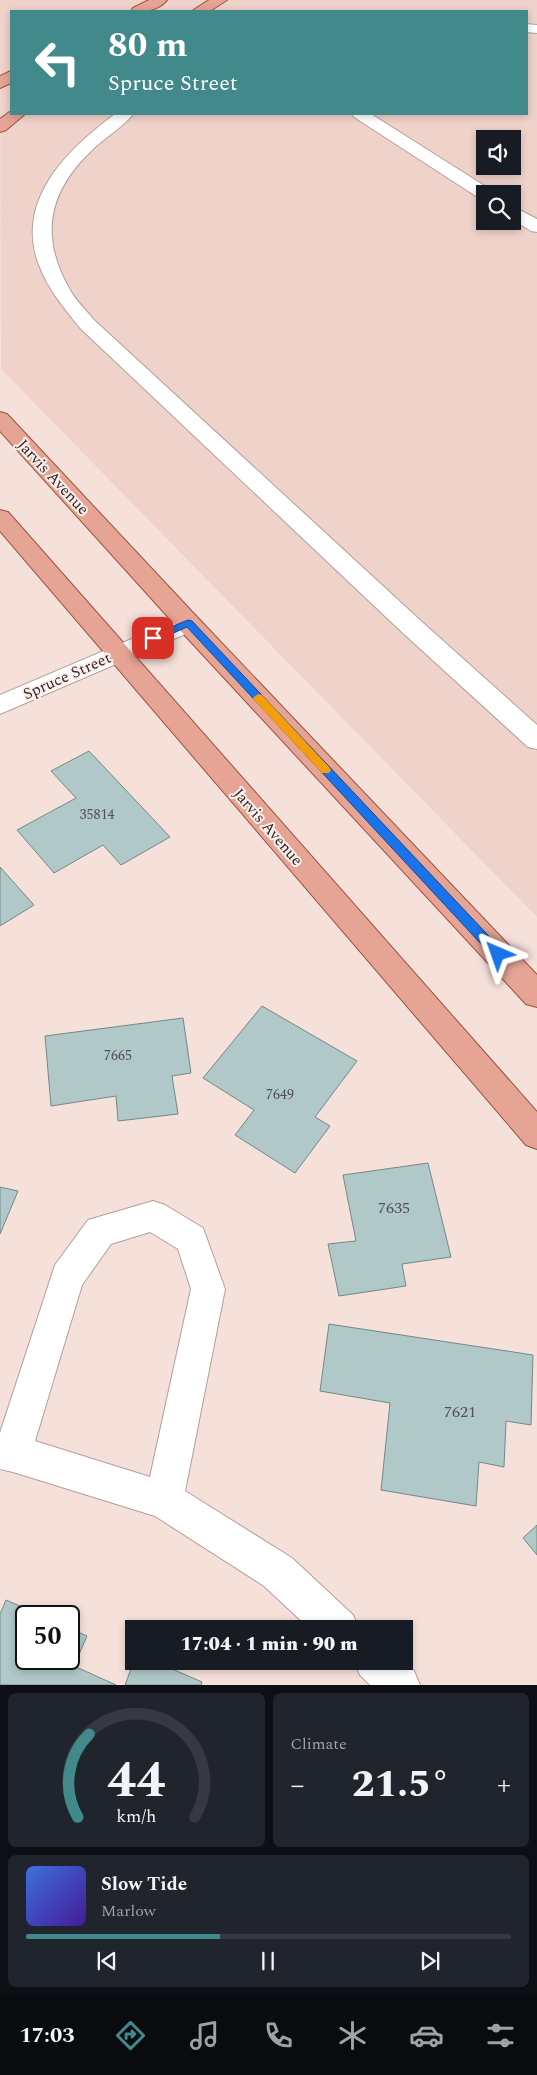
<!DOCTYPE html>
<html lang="en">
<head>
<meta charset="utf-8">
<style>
  body { margin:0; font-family:Spectral,serif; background:#20242c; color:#f1f3f6; height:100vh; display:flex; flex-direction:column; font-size:19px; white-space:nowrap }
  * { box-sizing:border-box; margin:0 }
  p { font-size:16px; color:#9ea1a6 }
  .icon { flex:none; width:28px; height:28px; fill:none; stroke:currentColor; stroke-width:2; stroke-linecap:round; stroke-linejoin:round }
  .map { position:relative; height:1685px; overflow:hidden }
  .panel { display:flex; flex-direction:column; gap:8px; padding:8px; background:#0d0f14; flex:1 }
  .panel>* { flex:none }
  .top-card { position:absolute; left:10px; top:10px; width:518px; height:105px; border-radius:0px; box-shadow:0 2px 8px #0003; background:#41898a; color:#fff; overflow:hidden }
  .tools { position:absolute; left:476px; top:130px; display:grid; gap:10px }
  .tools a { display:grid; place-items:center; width:45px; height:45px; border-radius:0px; background:#171b24; box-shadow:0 2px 8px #0003; font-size:25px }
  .speed { position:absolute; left:15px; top:1605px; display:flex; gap:10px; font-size:25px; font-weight:700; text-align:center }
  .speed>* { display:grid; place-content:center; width:65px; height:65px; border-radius:50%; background:#171b24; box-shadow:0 2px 8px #0003; line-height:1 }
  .speed .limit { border:2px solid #111; border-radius:8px; background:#fff; color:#111 }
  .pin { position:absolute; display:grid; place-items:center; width:42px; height:42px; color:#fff; margin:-21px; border-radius:10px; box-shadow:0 2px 8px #0006 }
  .me { position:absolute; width:55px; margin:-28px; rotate:317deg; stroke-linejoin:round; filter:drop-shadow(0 0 4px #0008) }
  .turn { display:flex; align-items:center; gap:18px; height:105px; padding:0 15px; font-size:22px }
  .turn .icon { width:65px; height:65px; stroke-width:2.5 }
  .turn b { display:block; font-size:35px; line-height:42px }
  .big { font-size:38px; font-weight:800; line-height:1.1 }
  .panel .widget { flex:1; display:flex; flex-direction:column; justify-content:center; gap:8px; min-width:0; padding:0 18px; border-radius:8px; background:#20242c }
  .panel .dial { align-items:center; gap:0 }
  .dial svg { height:130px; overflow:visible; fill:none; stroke:#363941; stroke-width:7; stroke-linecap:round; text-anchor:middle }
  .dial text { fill:#f1f3f6; stroke:none }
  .song { display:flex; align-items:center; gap:15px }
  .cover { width:60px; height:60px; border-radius:8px; background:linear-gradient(135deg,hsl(220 70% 55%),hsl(260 70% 35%)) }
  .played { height:5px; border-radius:2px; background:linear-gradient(90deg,#41898a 40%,#363941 40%) }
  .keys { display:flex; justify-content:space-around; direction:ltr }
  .heat { display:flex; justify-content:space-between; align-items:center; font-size:28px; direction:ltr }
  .panel .tiles { flex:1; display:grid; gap:8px; grid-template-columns:1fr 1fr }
  .widget:last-child { grid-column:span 2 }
  .trip { position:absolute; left:125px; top:1620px; width:288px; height:50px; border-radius:0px; background:#171b24; box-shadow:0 2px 8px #0003; font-weight:800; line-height:50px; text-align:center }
  .tabs { display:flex; height:80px; justify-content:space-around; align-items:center; background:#090b0e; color:#9ea1a6 }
  .tabs .icon { width:35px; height:35px }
  .tabs .current { color:#41898a }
  .tabs b { font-size:22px; color:#f1f3f6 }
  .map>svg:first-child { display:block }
  .built { fill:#efd2ca; fill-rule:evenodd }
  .building { fill:#b0c8c7; stroke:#738989 }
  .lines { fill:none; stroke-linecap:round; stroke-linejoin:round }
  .minor-casing { stroke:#b39f99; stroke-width:2 }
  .major-casing { stroke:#9b5140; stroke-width:2 }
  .minor { fill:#fff; fill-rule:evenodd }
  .major { fill:#e5a494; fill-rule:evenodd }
  .route { fill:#1a73e8; stroke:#114b97 }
  .slow { fill:#f59e0b }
  .labels { text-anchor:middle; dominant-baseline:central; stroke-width:4; stroke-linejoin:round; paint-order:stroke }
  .number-label { font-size:14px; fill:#51514f }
  .street-label { font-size:16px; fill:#312927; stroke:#fcefec }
  .near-number-label { font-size:16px; fill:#51514f }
</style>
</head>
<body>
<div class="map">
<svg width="537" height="1685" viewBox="0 0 537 1685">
  <rect width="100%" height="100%" fill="#f6e0da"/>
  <path class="built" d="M0 0H537V917L1 369ZM11 11H526V114H11ZM485 139H512V166H485ZM485 194H512V221H485Z"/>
  <path class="building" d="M89 751 170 837 121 865 103 845 54 873 17 830 76 798 51 771Z
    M0 867 34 905 0 926Z
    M262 1006 357 1061 315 1117 330 1126 295 1173 235 1135 254 1110 203 1078Z
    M183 1018 191 1073 172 1076 178 1114 118 1121 116 1096 51 1106 45 1036Z
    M428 1163 451 1257 402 1264 406 1286 339 1296 328 1244 356 1241 343 1175Z
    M0 1187 18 1191 0 1234Z
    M329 1324 533 1355 531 1425 506 1421 504 1467 479 1462 476 1506 381 1490 390 1403 320 1391Z
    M537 1525V1555L523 1538Z
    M6 1600 43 1616H26V1659H69V1628L87 1636 74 1666 116 1685H0V1614Z
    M134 1661H154L202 1682 201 1685H125Z"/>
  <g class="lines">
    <g class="minor-casing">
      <path id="minor" d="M526 24 537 25V33L526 32Z
        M115 114H133C124 127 102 139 90 152 47 194 40 238 70 290 76 301 86 310 94 320L422 622 537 725V749L528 747 404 634 80 328C64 308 48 289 39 265 14 200 68 149 115 114Z
        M352 114H371L491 190 494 194H485V199L479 198 354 117Z
        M512 206 537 219V232L531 231 512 219Z
        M188 615 197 617 200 623 197 629 0 714V695Z
        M153 1201 165 1205 203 1228 225 1289 185 1491 292 1558 353 1615 359 1629H310L264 1586 155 1516 13 1472 0 1469V1433L55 1265 88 1220ZM150 1232 178 1249 191 1289 150 1477 35 1441 82 1285 111 1244Z
        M354 1661H404L414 1671 420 1685H370L360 1675Z"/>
    </g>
    <g class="major-casing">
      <path id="major" d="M149 0H167C158 11 144 12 131 11L133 8Z
        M209 0H227L210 11H192Z
        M11 71V83L0 88V76Z
        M11 111V114H25L6 130 0 132V119Z
        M0 412 7 414 197 617 537 975V1007L526 1004 179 629 0 431Z
        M0 510 8 512 537 1112V1149L526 1145 0 531Z"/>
    </g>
    <use href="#minor" class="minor"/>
    <use href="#major" class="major"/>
  </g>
  <path class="route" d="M188 620 192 621 503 951 504 954 503 958H494L187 627 153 642 148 638 149 636Z"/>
  <path class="slow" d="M258 694 262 695 329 767 331 770 329 773H322L255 701 253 698Z"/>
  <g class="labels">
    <g class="number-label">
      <text x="97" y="814">35814</text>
      <text x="118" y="1055">7665</text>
      <text x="280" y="1094">7649</text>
    </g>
    <g class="street-label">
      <text transform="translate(53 477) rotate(47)">Jarvis Avenue</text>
      <text transform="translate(67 676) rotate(-24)">Spruce Street</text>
      <text transform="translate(268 827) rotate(49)">Jarvis Avenue</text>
    </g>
    <g class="near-number-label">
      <text x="394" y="1208">7635</text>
      <text x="460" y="1412">7621</text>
    </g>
  </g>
</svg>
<div class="tools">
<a><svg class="icon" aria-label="sound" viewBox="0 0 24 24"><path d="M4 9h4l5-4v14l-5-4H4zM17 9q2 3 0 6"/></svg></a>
<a><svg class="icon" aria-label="search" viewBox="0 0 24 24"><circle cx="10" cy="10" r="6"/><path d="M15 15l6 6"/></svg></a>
</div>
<div class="speed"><div class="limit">50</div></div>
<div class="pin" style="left:153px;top:638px;background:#d93025"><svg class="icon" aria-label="arrive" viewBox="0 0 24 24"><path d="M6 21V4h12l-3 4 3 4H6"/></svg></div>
<svg class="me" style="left:498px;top:954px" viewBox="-20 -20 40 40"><path d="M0-17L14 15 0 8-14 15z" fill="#1a73e8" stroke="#fff" stroke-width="4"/></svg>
<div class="trip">17:04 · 1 min · 90 m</div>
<div class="top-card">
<div class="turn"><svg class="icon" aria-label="left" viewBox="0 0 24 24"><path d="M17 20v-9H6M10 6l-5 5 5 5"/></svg><div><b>80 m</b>Spruce Street</div></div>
</div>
</div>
<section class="panel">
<div class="tiles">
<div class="widget dial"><svg viewBox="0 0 100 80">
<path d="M14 69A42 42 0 1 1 86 69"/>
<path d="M14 69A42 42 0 0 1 21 18" stroke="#41898a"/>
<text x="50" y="56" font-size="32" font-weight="700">44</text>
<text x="50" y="72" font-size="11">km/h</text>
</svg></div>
<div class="widget"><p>Climate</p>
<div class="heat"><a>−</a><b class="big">21.5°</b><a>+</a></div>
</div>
<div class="widget">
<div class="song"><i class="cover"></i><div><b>Slow Tide</b><p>Marlow</p></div></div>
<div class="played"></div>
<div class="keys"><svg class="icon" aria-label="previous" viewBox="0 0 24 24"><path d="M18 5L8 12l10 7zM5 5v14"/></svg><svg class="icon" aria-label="pause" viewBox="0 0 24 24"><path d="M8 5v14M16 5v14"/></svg><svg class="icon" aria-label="next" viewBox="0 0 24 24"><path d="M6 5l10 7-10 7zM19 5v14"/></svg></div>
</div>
</div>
</section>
<nav class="tabs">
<b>17:03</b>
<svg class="icon current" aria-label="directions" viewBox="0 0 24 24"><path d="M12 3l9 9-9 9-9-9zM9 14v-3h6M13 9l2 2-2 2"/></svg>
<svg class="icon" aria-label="music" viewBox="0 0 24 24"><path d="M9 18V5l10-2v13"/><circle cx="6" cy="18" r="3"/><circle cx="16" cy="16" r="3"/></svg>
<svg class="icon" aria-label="phone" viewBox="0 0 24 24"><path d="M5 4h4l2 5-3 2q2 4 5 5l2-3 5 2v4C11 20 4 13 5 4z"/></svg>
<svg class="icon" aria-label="climate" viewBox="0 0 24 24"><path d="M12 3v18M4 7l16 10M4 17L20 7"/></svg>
<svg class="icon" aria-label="car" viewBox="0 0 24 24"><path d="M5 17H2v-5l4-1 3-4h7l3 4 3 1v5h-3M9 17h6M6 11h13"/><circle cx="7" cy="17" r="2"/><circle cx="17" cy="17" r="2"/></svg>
<svg class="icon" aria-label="filters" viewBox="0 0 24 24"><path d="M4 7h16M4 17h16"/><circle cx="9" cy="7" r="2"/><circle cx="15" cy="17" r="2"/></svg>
</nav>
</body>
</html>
